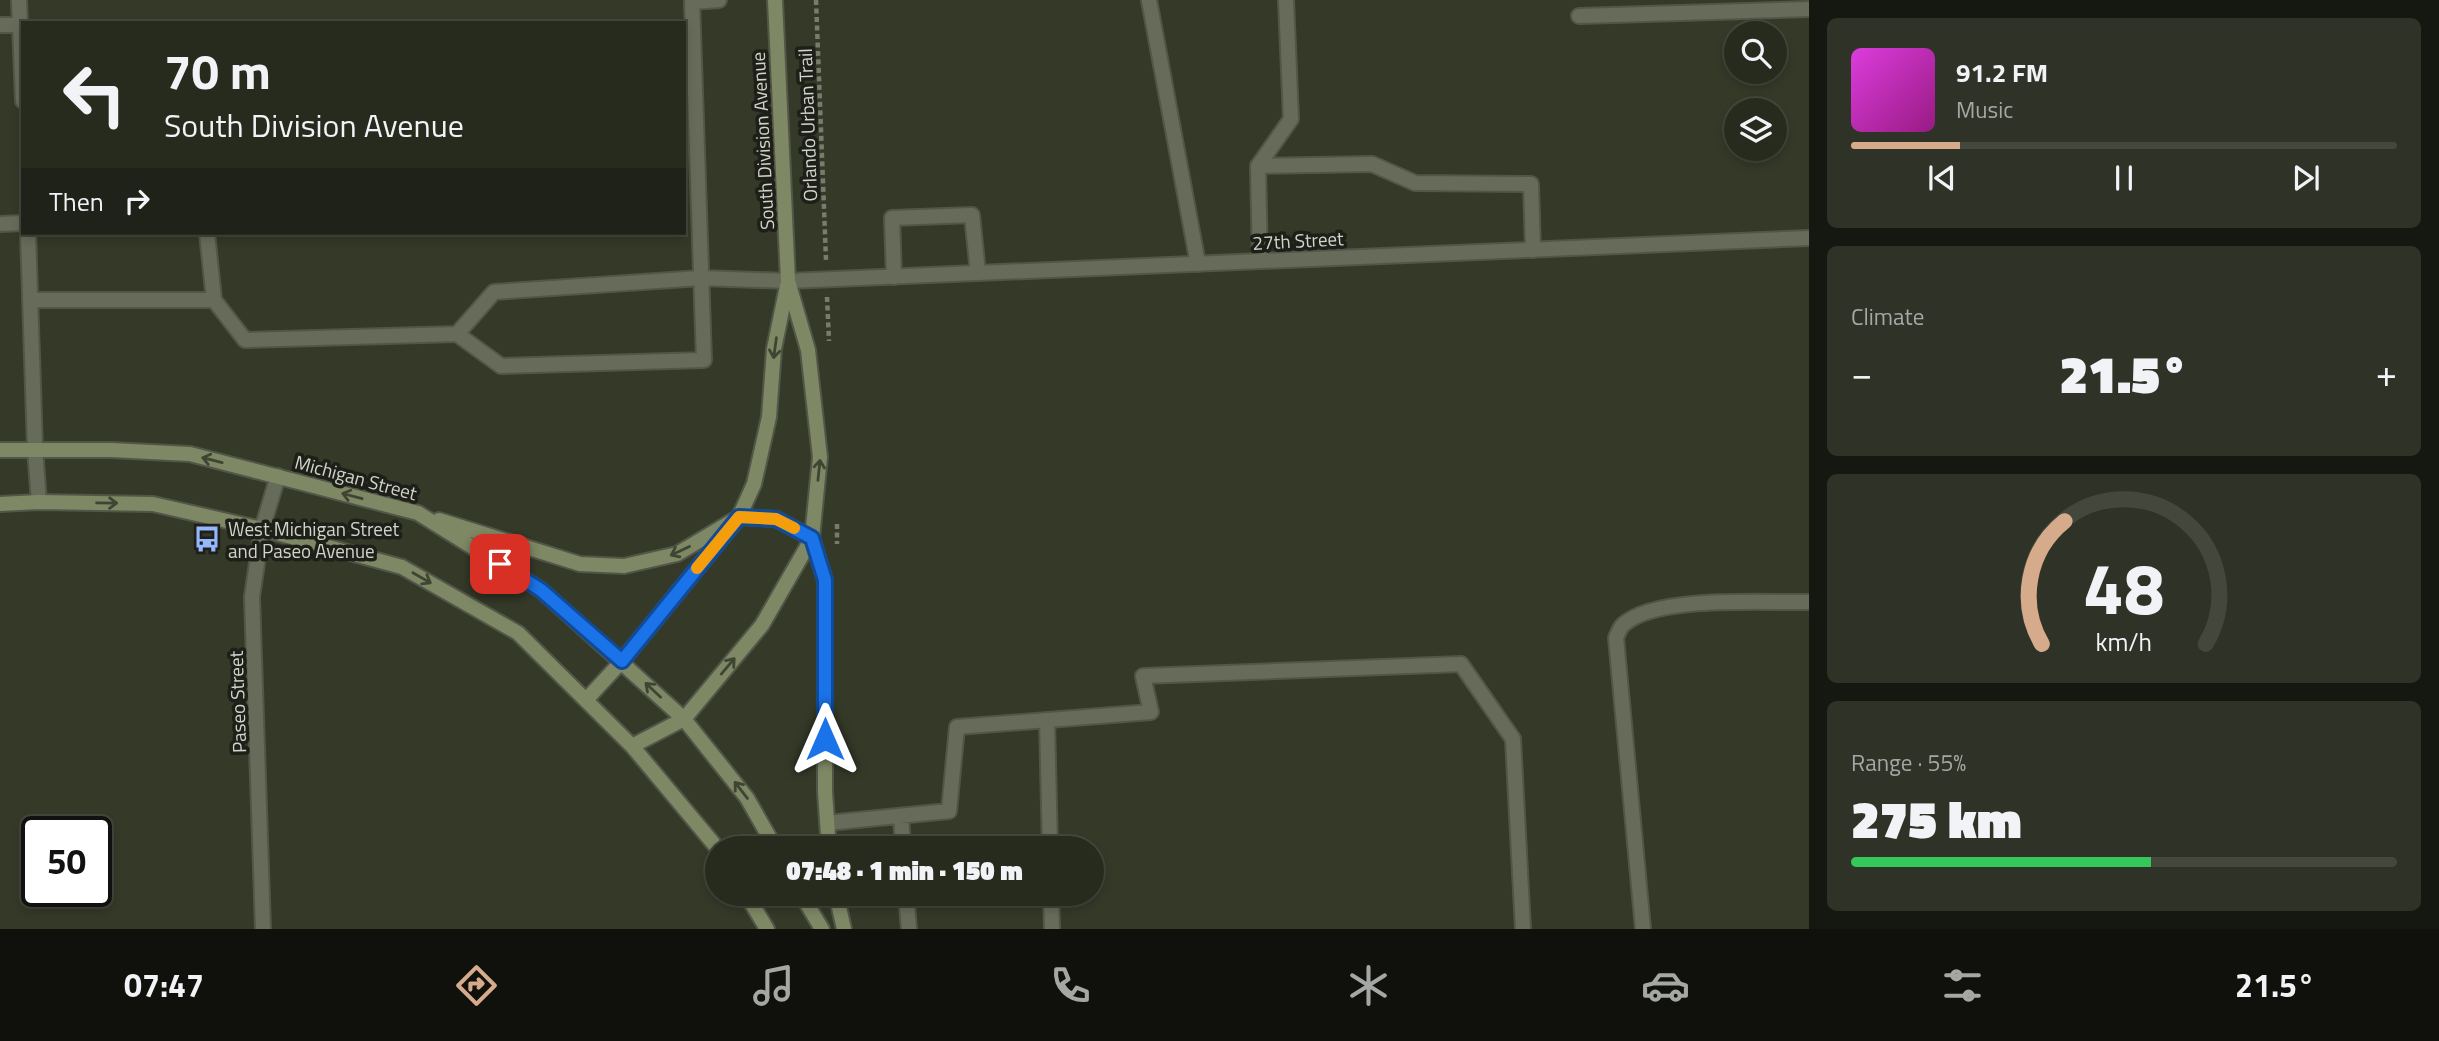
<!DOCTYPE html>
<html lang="en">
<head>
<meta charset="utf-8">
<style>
  body { margin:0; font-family:"Titillium Web",sans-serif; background:#2f3327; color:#f1f3f6; height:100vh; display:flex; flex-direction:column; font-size:26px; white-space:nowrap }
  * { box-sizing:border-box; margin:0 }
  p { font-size:23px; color:#a4a7a4 }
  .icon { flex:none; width:38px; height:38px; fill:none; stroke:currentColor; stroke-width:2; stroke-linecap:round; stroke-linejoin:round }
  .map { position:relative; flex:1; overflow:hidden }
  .sheet { display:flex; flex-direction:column; gap:18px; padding:18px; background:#151810; width:630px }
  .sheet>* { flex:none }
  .guide { position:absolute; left:21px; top:21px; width:665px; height:214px; border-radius:0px; box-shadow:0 4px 10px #0003,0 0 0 2px #43473c; background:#272b1e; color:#f1f3f6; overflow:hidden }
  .buttons { position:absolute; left:1724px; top:21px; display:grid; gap:14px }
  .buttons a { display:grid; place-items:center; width:63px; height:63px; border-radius:50%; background:#272b1e; box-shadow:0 4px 10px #0003,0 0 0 2px #43473c; font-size:35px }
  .speed { position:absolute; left:21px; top:816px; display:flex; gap:14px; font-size:35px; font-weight:700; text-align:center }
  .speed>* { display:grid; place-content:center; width:91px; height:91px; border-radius:50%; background:#272b1e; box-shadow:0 4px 10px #0003,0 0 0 2px #43473c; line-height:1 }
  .speed .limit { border:4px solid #111; border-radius:10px; background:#fff; color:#111 }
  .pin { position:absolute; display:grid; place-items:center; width:60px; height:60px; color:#fff; margin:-30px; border-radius:14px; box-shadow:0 4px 10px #0006 }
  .me { position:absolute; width:77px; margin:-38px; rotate:0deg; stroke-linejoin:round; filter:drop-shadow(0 0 5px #0008) }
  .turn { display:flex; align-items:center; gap:24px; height:147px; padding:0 28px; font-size:32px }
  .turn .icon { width:91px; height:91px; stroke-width:2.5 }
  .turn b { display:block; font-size:49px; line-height:60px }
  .then { display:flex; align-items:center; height:66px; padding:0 28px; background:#0003; gap:14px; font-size:26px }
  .big { font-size:52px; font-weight:800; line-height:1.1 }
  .sheet .card { flex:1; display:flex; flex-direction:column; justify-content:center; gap:10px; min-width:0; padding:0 24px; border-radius:10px; background:#2f3327 }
  .sheet .dial { align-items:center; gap:0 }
  .dial svg { height:182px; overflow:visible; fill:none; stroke:#43473c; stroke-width:7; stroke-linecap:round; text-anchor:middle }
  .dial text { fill:#f1f3f6; stroke:none }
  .song { display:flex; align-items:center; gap:21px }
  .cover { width:84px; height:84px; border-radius:10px; background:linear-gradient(135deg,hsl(300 70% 55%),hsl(310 70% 35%)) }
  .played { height:7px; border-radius:4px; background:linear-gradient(90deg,#d6ab8b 20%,#43473c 20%) }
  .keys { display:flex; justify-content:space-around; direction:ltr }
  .heat { display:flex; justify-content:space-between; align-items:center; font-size:38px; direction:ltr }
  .charge { height:10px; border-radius:5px; background:linear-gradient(90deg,#34c759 55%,#43473c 0) }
  .trip { position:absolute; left:705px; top:836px; width:399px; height:70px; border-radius:35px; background:#272b1e; box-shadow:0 4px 10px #0003,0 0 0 2px #43473c; font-weight:800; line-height:70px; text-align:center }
  .tab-bar { display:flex; height:112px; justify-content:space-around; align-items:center; background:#10110c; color:#a4a7a4 }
  .tab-bar .icon { width:49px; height:49px }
  .tab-bar .selected { color:#d6ab8b }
  .tab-bar b { font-size:32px; color:#f1f3f6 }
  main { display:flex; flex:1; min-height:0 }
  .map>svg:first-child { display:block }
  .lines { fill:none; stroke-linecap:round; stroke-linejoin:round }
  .lane-casing { stroke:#525648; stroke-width:18 }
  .street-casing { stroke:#525648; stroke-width:18 }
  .secondary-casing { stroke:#525648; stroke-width:18 }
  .path { stroke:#787c6e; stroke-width:4.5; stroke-dasharray:5 3.5; stroke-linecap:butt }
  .lane { stroke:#676c5a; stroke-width:14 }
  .street { stroke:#676c5a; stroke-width:14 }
  .secondary { stroke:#7e8864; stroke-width:14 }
  .oneway { stroke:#3f4433 }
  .route-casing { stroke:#114b97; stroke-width:18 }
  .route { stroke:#1a73e8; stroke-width:12 }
  .slow { stroke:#f59e0b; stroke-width:12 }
  .labels { text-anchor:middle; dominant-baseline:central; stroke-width:7; stroke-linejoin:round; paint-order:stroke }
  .street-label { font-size:19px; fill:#d0d4c9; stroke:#1d1f18 }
  .poi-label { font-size:19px; fill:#d0d4c9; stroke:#1d1f18; text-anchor:start }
</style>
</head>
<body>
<main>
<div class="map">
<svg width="1809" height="929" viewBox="0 0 1809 929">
  <rect width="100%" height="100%" fill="#343928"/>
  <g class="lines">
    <g class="lane-casing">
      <path id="lane" d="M1149 0 1198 264
        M1579 16 1809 9
        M0 25H20
        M1258 166 1291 119 1286 0
        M0 224 23 223
        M207 233 214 300 245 340 457 334 501 366 704 360 692 2 719 0
        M1260 261 1258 166 1372 164 1415 183 1531 184 1533 250
        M894 277 892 218 972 215 978 273
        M30 300H214
        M457 334 494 292 701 278 788 281
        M1047 720 1050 849
        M901 816 903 849
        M827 823 949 811 957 727 1151 712 1143 676 1461 664 1513 739 1523 929
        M906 894 909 929
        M1051 894 1052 929
        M1643 929 1616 638C1618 633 1620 627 1624 624 1657 595 1764 603 1809 602"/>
    </g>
    <g class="street-casing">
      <path id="street" d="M19 0 23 101
        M28 233 35 449 39 502
        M788 281 1809 238
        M263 929 252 597 262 529 278 476"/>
    </g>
    <g class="secondary-casing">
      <path id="secondary" d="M0 450H111L190 454 418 513 541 590 684 719 747 798 776 849
        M0 504 39 502 153 504 262 529 402 567 518 633 632 746 718 849
        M439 520 580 564 624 566 677 554 739 517 776 519 812 538 825 580V792L829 849
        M586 700 622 661 739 517 754 484 769 417 774 349 787 286
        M632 746 684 719 762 625 812 538 820 457 808 350 788 281 775 0
        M746 894 767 929
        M801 894 822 929
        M836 894 844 929"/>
    </g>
    <path class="path" d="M816 0 826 260
      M827 297 829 341
      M837 524V544"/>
    <use href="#lane" class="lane"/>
    <use href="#street" class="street"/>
    <use href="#secondary" class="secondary"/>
  </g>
  <defs><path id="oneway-shaft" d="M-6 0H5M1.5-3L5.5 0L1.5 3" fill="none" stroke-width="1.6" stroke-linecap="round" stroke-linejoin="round" transform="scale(1.75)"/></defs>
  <g class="oneway">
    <use href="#oneway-shaft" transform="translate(775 348) rotate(98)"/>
    <use href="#oneway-shaft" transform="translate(212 460) rotate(-166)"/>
    <use href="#oneway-shaft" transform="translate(819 470) rotate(-84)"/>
    <use href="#oneway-shaft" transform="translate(352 496) rotate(-165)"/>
    <use href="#oneway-shaft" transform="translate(107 503) rotate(1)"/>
    <use href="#oneway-shaft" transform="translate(680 551) rotate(155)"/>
    <use href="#oneway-shaft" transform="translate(422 578) rotate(30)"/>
    <use href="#oneway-shaft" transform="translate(728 666) rotate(-50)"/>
    <use href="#oneway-shaft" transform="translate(653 690) rotate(-137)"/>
    <use href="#oneway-shaft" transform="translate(741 790) rotate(-128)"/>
  </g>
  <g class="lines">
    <g class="route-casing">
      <path id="route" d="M500 564 541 590 622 661 739 517 776 519 812 538 825 580V739"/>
    </g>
    <use href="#route" class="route"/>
    <path class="slow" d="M697 568 739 517 776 519 794 528"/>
  </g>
  <defs>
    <g id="bus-bare" transform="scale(2.1)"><path d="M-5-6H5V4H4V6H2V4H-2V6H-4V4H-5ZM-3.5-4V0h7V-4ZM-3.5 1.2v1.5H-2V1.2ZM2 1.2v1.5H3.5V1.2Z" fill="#94b7fd" stroke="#1d1f18" stroke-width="2.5" paint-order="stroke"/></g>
  </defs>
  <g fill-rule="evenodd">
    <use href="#bus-bare" x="207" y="539"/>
  </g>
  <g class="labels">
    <g class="street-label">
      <text transform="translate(807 125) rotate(-92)">Orlando Urban Trail</text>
      <text transform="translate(762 141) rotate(-93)">South Division Avenue</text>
      <text transform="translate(1298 240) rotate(-3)">27th Street</text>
      <text transform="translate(356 477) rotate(15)">Michigan Street</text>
      <text transform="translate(237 702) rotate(-92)">Paseo Street</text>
    </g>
    <g class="poi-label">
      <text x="228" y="528">West Michigan Street<tspan x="228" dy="22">and Paseo Avenue</tspan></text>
    </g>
  </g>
</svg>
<div class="buttons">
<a><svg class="icon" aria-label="search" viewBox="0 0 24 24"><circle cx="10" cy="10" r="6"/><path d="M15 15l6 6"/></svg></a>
<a><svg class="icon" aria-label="layers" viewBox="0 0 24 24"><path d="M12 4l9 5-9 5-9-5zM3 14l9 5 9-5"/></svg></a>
</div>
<div class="speed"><div class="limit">50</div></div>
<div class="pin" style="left:500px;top:564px;background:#d93025"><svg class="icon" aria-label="arrive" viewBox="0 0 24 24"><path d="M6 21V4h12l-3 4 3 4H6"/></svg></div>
<svg class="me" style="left:825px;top:739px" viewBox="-20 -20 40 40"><path d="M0-17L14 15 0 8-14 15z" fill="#1a73e8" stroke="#fff" stroke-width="4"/></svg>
<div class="trip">07:48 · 1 min · 150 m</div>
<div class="guide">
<div class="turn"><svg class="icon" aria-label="left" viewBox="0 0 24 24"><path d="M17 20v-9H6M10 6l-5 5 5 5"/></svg><div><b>70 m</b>South Division Avenue</div></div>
<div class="then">Then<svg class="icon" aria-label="right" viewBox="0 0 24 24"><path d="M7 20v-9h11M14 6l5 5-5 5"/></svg></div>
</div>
</div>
<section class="sheet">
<div class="card">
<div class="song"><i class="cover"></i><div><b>91.2 FM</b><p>Music</p></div></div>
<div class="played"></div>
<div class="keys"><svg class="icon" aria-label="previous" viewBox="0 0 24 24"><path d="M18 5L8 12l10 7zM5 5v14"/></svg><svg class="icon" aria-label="pause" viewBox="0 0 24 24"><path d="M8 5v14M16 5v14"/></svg><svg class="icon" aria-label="next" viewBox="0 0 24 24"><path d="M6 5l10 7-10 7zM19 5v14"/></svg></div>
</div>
<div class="card"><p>Climate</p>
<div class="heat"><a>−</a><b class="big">21.5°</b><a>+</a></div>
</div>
<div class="card dial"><svg viewBox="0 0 100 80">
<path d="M14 69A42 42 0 1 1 86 69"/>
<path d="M14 69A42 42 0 0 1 24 15" stroke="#d6ab8b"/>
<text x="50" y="56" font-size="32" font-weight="700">48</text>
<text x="50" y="72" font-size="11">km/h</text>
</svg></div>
<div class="card"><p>Range · 55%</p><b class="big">275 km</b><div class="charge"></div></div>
</section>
</main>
<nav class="tab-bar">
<b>07:47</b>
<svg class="icon selected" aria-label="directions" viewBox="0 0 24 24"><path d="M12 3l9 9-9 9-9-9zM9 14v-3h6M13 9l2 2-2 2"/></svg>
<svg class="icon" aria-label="music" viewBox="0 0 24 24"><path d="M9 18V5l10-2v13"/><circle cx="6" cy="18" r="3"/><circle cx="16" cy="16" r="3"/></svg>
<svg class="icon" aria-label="phone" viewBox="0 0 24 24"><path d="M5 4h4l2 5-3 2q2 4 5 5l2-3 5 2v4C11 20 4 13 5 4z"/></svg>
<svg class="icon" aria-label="climate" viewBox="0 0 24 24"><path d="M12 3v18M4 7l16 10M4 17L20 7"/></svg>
<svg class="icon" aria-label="car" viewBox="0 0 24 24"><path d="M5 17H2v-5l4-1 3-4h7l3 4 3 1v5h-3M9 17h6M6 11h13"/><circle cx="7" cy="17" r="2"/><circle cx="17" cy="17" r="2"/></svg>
<svg class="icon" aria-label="filters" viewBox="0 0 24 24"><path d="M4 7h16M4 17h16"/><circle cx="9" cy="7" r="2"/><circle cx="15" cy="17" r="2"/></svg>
<b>21.5°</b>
</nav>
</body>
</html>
